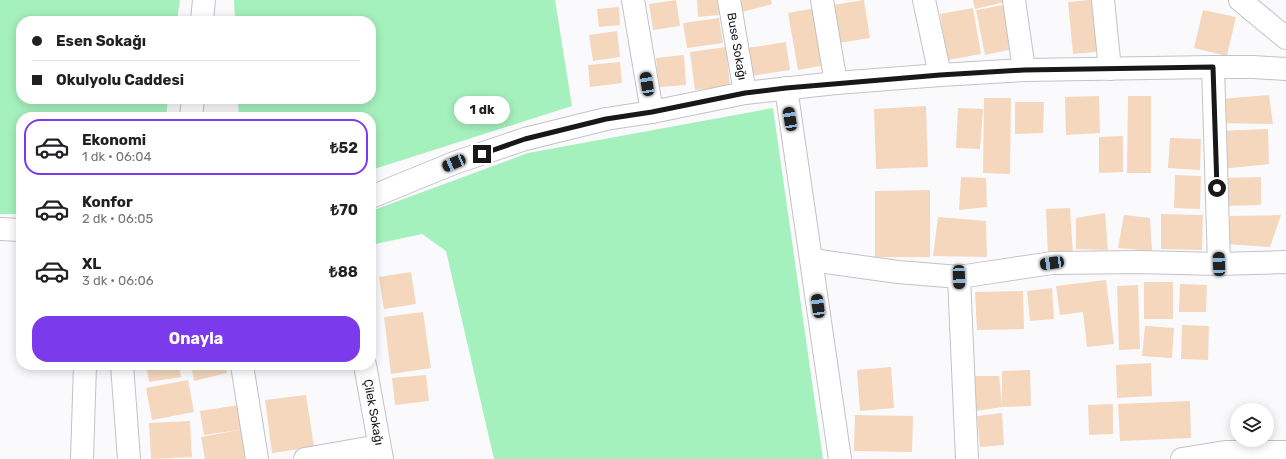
<!DOCTYPE html>
<html lang="tr">
<meta charset="utf-8">
<style>
body{margin:0;font-family:Rubik,sans-serif;background:#f2f2f2;color:#202124;height:100vh;display:flex;flex-direction:column;font-size:15px;white-space:nowrap}
*{box-sizing:border-box;margin:0}
p{font-size:13px;color:#757577}
.icon{flex:none;width:22px;height:22px;fill:none;stroke:currentColor;stroke-width:2;stroke-linecap:round;stroke-linejoin:round}
.map{position:relative;flex:1;overflow:hidden}
.sheet{position:absolute;left:16px;top:112px;width:360px;height:258px;display:flex;flex-direction:column;background:#fff;border-radius:16px;box-shadow:0 2px 10px #0003}
.sheet>*{flex:none}
.hud{position:absolute;left:16px;top:16px;width:360px;height:88px;border-radius:16px;box-shadow:0 2px 10px #0003;display:grid;align-content:center;height:88px;padding:0 16px;background:#fff}
.fabs{position:absolute;left:1230px;top:403px;display:grid;gap:8px}
.fabs a{display:grid;place-items:center;width:44px;height:44px;border-radius:50%;background:#fff;box-shadow:0 2px 10px #0003;font-size:20px}
.end{position:absolute;width:18px;height:18px;margin:-9px;border:5px solid #181819;background:#fff;box-shadow:0 0 0 2px #fff}
.from{border-radius:50%}
.bubble{position:absolute;height:28px;border-radius:14px;background:#fff;box-shadow:0 2px 10px #0003;font-size:13px;font-weight:700;line-height:28px;text-align:center}
.car{position:absolute;width:12px;height:24px;margin:-12px -6px;border-radius:5px;box-shadow:0 0 3px 1px #0007;background:linear-gradient(#222 24%,#8ab4d8 0 40%,#222 0 76%,#8ab4d8 0 86%,#222 0)}
.hud b{display:flex;align-items:center;gap:14px;height:38px;font-size:15px}
.hud b+b{border-top:1px solid #e0e0e0}
.hud i{width:10px;height:10px;background:#202124}
ul{padding:7px 0 0;list-style:none}
li{display:flex;align-items:center;gap:12px;height:56px;margin:0 8px 6px;padding:0 8px;border:2px solid transparent;border-radius:16px}
li div{flex:1}
li b{display:block;font-size:15px}
li em{font-style:normal;font-weight:700}
li.selected{border-color:#7c3aed}
li>.icon{width:36px;height:36px;stroke-width:1.5}
.primary-button{display:flex;gap:8px;margin-top:auto;padding:8px 16px}
.primary-button a{flex:1;height:46px;border-radius:16px;background:#7c3aed;color:#fff;font-size:16px;font-weight:700;line-height:46px;text-align:center}
.map>svg:first-child{display:block}
</style>
<div class="map">
<svg width="1286" height="459" viewBox="0 0 1286 459">
<rect width="100%" height="100%" fill="#fafafd"/>
<path fill="#a5f1bd" d="M0,0h180l-3,21h-156v78h147l-2,18h-145v97h-21z
M234,0h321l17,106 -201,64v-53h-132l-1,-18h133v-78h-136z
M773,108l50,351h-329l-48,-208 -24,-17 -51,11v-34l157,-58z"/>
<path fill="#f4d7bd" d="M676,0l4,26 -27,4 -4,-26z
M697,0h21l1,15 -21,2z
M739,0h32l1,4 -30,8z
M864,0l6,38 -31,5 -6,-38z
M973,0h36v1l-34,8z
M1089,0h10l5,51 -31,3 -5,-52z
M1009,4l9,44 -33,7 -9,-45z
M619,7l1,18 -21,2 -2,-18z
M816,8l10,57 -28,5 -10,-57z
M973,8l8,46 -33,6 -8,-46z
M1203,10l33,7 -9,39 -33,-8z
M719,18l4,25 -36,5 -4,-25z
M617,31l3,26 -27,4 -4,-26z
M786,42l4,28 -39,6 -4,-28z
M726,47l4,39 -35,4 -5,-38z
M684,55l2,30 -27,2 -3,-29z
M620,62l2,21 -32,4 -2,-22z
M1269,95l4,29 -55,-1 2,-24z
M1099,96l1,37 -34,2 -1,-38z
M1128,96h23v77h-24z
M984,98h27l-1,76 -27,-1z
M1015,102h29l-1,31 -28,1z
M926,106l2,61 -52,2 -2,-60z
M958,108l25,1 -3,40 -24,-1z
M1268,129l1,35 -48,5 -3,-38z
M1123,136v36l-24,1v-36z
M1170,138l31,1 -1,31 -32,-2z
M1175,175l26,1 -1,33 -26,-1z
M961,177l25,1 1,29 -28,3z
M1261,177v28l-39,1v-28z
M930,190v67h-55v-66z
M1070,208l3,46 -25,1 -2,-46z
M1105,213l3,37 -32,-1v-31z
M1161,214l42,1 -1,35 -41,-1z
M1124,215l26,3 2,33 -34,-3z
M1281,215l-11,32 -45,-3 5,-28z
M938,217l48,4 1,36 -54,-1z
M411,272l5,32 -32,5 -5,-32z
M1106,280l8,64 -27,3 -4,-35 -23,3 -4,-29z
M1144,282h29v37h-29z
M1180,284l27,1 -1,27h-27z
M1138,285l2,64 -21,1 -2,-64z
M1052,288l2,31 -24,2 -3,-30z
M1023,291l1,38 -47,1 -2,-38z
M423,312l8,56 -40,6 -7,-57z
M1182,325l27,1 -1,34 -27,-1z
M1145,326l29,2 -2,30 -30,-2z
M1151,363l1,33 -35,2 -1,-33z
M146,365h33l2,12 -32,5z
M191,365h34l2,8 -33,8z
M891,367l3,41 -34,3 -3,-41z
M1030,370l1,36 -28,1 -27,4 -1,-35h24l3,29v-34z
M426,375l3,26 -34,4 -3,-27z
M188,380l6,32 -42,8 -6,-32z
M306,395l8,52 -42,6 -7,-53z
M1190,401l1,37 -71,3 -2,-37z
M1113,404v30l-24,1 -1,-30z
M239,405l11,53 -7,1h-38l-4,-22 38,-7 -35,5 -4,-24z
M1002,413l2,32 -24,2 -3,-31z
M855,415l58,1 -1,36 -58,-1z
M190,421l2,36 -41,2 -2,-36z"/>
<g fill="none" stroke-linecap="round" stroke-linejoin="round">
<g stroke="#c3c3c7" stroke-width="24">
<g id="minor">
<path d="M633,0l19,112"/>
<path id="s1" d="M729,0l16,93"/>
<path d="M822,0l14,83"/>
<path d="M924,0l16,75"/>
<path d="M1014,0l10,70"/>
<path d="M1103,0l7,69"/>
<path d="M202,21l2,-21"/>
<path d="M1213,67l6,197"/>
<path d="M786,88l54,371"/>
<path d="M191,117l2,-18"/>
<path d="M812,260l86,12 61,5 93,-14 87,-1 80,2 67,-2"/>
<path d="M959,277l8,182"/>
<path d="M122,365l7,94"/>
<path d="M242,365l15,94"/>
<path id="s2" d="M365,365l17,94"/>
<path d="M305,459l74,-13"/>
<path d="M1182,459l43,-7h61"/>
</g>
</g>
<g stroke="#c3c3c7" stroke-width="24">
<path id="tertiary" d="M1240,0l46,38
M371,197l83,-34 71,-24 81,-20 46,-7 93,-19 91,-10 104,-8 84,-5 189,-3h40l33,2
M0,229l21,1
M82,459l3,-94"/>
</g>
<use href="#minor" stroke="#fff" stroke-width="22"/>
<use href="#tertiary" stroke="#fff" stroke-width="22"/>
</g>
<g fill="none" stroke-linecap="round" stroke-linejoin="round">
<path stroke="#181819" stroke-width="5" d="M482,154l43,-15 81,-20 46,-7 93,-19 41,-5 154,-13 84,-5 189,-3 4,121"/>
</g>
<g text-anchor="middle" dominant-baseline="central" stroke-width="3" stroke-linejoin="round" paint-order="stroke">
<g font-size="12" fill="#181819" stroke="#fff">
<text stroke="none"><textPath href="#s1" startOffset="47">Buse Sokağı</textPath></text>
<text stroke="none"><textPath href="#s2" startOffset="48">Çilek Sokağı</textPath></text>
</g>
</g>
</svg>
<div class="fabs">
<a><svg class="icon" aria-label="layers" viewBox="0 0 24 24"><path d="M12 4l9 5-9 5-9-5zM3 14l9 5 9-5"/></svg></a>
</div>
<i class="end from" style="left:1217px;top:188px"></i>
<i class="end" style="left:482px;top:154px"></i>
<div class="bubble" style="left:454px;top:96px;width:56px">1 dk</div>
<i class="car" style="left:647px;top:84px;rotate:351deg"></i>
<i class="car" style="left:790px;top:119px;rotate:351deg"></i>
<i class="car" style="left:454px;top:163px;rotate:247deg"></i>
<i class="car" style="left:1052px;top:263px;rotate:262deg"></i>
<i class="car" style="left:1219px;top:264px;rotate:358deg"></i>
<i class="car" style="left:959px;top:277px;rotate:178deg"></i>
<i class="car" style="left:818px;top:306px;rotate:352deg"></i>
<div class="hud">
<b><i class="from"></i>Esen Sokağı</b>
<b><i></i>Okulyolu Caddesi</b>
</div>
<section class="sheet">
<ul>
<li class="selected"><svg class="icon" aria-label="car" viewBox="0 0 24 24"><path d="M5 17H2v-5l4-1 3-4h7l3 4 3 1v5h-3M9 17h6M6 11h13"/><circle cx="7" cy="17" r="2"/><circle cx="17" cy="17" r="2"/></svg><div><b>Ekonomi</b><p>1 dk · 06:04</p></div><em>₺52</em></li>
<li><svg class="icon" aria-label="car" viewBox="0 0 24 24"><path d="M5 17H2v-5l4-1 3-4h7l3 4 3 1v5h-3M9 17h6M6 11h13"/><circle cx="7" cy="17" r="2"/><circle cx="17" cy="17" r="2"/></svg><div><b>Konfor</b><p>2 dk · 06:05</p></div><em>₺70</em></li>
<li><svg class="icon" aria-label="car" viewBox="0 0 24 24"><path d="M5 17H2v-5l4-1 3-4h7l3 4 3 1v5h-3M9 17h6M6 11h13"/><circle cx="7" cy="17" r="2"/><circle cx="17" cy="17" r="2"/></svg><div><b>XL</b><p>3 dk · 06:06</p></div><em>₺88</em></li>
</ul>
<div class="primary-button"><a>Onayla</a></div>
</section>
</div>
